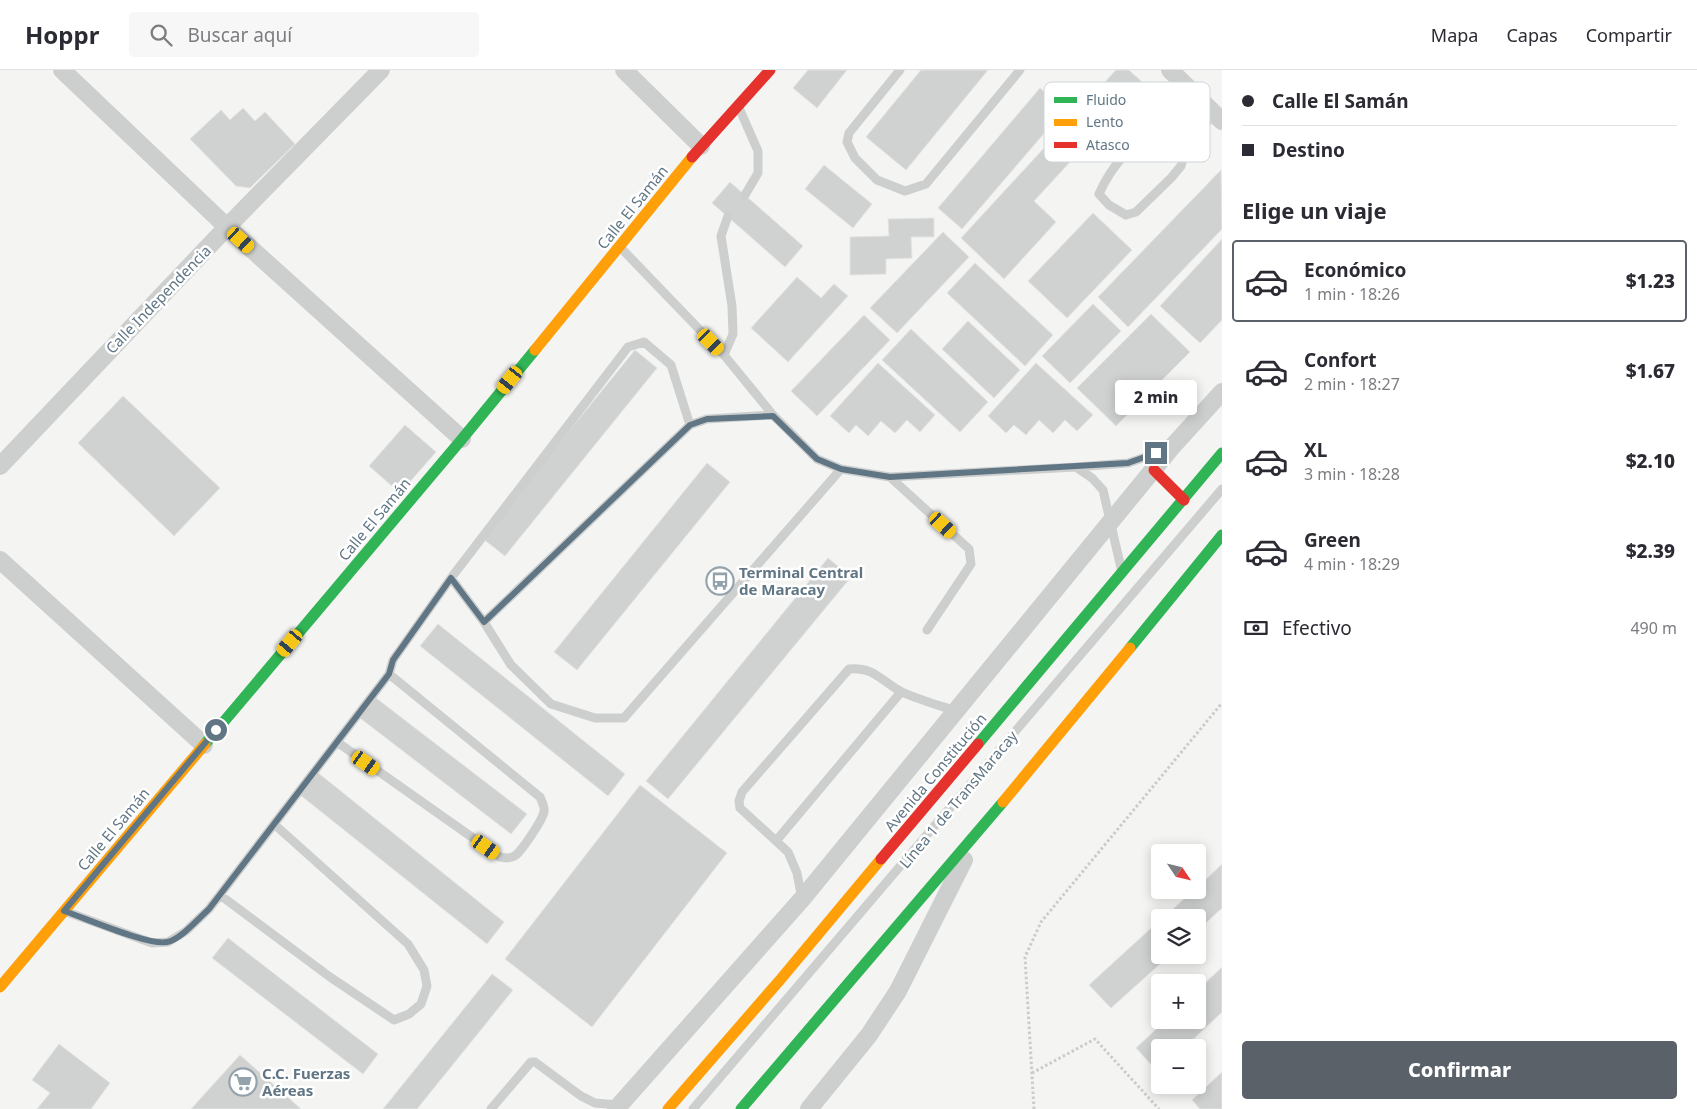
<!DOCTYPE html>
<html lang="es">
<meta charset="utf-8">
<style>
body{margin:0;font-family:"Noto Sans",sans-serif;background:#f7f7f7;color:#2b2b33;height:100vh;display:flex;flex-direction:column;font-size:19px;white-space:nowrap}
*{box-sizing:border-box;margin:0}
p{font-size:16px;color:#7c7c81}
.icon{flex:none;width:28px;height:28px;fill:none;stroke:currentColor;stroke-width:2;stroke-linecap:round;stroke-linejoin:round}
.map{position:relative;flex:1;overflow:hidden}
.drawer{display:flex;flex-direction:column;background:#fff;width:475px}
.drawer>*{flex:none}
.top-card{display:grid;align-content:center;height:110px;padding:0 20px;background:#fff}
.needle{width:32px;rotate:125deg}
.controls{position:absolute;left:1151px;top:774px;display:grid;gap:10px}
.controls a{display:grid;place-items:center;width:55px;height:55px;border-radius:5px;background:#fff;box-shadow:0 2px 12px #0003;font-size:25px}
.end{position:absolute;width:22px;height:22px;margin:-11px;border:6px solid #617685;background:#fff;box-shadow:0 0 0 2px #fff}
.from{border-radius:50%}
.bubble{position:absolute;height:35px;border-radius:5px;background:#fff;box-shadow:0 2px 12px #0003;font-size:16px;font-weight:800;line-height:35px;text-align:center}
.car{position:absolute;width:15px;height:30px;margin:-15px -8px;border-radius:6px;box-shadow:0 0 4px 1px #0007;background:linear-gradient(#f5c518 24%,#345 0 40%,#f5c518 0 76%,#345 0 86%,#f5c518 0)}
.top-card b{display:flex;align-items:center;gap:18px;height:48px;font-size:19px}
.top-card b+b{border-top:1px solid #e1e1e2}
.top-card i{width:12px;height:12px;background:#2b2b33}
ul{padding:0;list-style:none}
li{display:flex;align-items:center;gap:15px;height:82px;margin:0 10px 8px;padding:0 10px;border:2px solid transparent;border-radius:5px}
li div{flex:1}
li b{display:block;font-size:19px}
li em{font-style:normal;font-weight:800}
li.selected{border-color:#5a6169}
li>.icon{width:45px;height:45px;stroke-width:1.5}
h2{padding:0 20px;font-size:22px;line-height:60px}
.pay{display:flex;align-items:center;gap:12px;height:55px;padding:0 20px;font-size:19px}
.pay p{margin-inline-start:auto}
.primary-button{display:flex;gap:10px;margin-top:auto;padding:10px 20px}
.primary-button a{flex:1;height:58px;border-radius:5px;background:#5a6169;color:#fff;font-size:20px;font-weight:800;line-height:58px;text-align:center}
header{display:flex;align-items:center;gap:30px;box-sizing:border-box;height:70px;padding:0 25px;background:#fff;border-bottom:1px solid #e1e1e2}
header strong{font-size:24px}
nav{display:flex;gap:28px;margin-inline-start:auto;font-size:18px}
.search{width:350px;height:45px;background:#f7f7f7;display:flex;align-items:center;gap:12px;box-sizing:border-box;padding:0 18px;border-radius:5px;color:#7c7c81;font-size:19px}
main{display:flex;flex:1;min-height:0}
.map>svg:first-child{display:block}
</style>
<header>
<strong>Hoppr</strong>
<div class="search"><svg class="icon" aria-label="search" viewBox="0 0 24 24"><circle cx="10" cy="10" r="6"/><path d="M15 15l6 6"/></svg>Buscar aquí</div>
<nav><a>Mapa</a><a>Capas</a><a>Compartir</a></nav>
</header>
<main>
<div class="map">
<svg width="1222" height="1039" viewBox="0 0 1222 1039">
<rect width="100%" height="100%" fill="#f4f4f2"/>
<path fill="#d0d1d1" stroke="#e3e3e2" d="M808,0h39l-30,38 -24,-20z
M921,0h67l-82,100 -40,-33z
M1116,0h13l14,13 -109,118 22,21 -52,57 -43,-41z
M1040,18l25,21 -103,120 -24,-21z
M243,38l12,13 10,-9 30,32 -45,44 -14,-2 -46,-47 31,-29 9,10z
M824,95l48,39 -19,24 -48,-39z
M1221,100l1,59 -94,98 -30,-30z
M730,112l73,64 -18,21 -73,-64z
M1093,143l39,37 -65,68 -39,-37z
M934,148v19h-23l1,21 -26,1v15l-36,1v-38l39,-1 -1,-17z
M943,162l26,25 -72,76 -27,-25z
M1222,169v81l-22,23 -40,-37z
M975,193l78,72 -28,31 -78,-73z
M797,207l24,21 13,-14 14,12 -60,66 -37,-34z
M1093,234l28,27 -51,52 -28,-27z
M1151,244l39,38 -74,74 -39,-38z
M864,245l26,25 -73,76 -26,-25z
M968,251l52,49 -26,28 -52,-49z
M911,259l77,73 -28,30 -78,-72z
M635,280l22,18 -152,188 -23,-18z
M878,293l57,52 -15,17 -13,-12 -12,13 -14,-12 -13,15 -12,-11 -7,8 -19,-17z
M1036,293l57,52 -16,16 -12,-11 -12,13 -14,-13 -13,15 -12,-10 -8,8 -18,-17z
M123,326l97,92 -46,48 -96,-93z
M405,355l31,27 -36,41 -31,-27z
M707,393l23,19 -153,188 -23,-18z
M828,488l23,19 -183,222 -22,-18z
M438,554l187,150 -17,22 -188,-150z
M376,628l151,116 -16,20 -151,-116z
M317,702l187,150 -17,22 -188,-150z
M640,715l87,68 -135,174 -87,-68z
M1222,794v44l-24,22v-12h-35l31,-28h4v-3z
M1160,850v35h10l-59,53 -22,-23z
M228,868l150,116 -15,20 -151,-116z
M1222,897v45l-38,36h-24v22l-2,2 -22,-24 30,-28h32v-30z
M492,904l21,16 -96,119h-34z
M59,974l51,39 -19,26h-54l13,-16 -18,-13z
M240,985l61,54h-110z
M1222,1002v37h-22l-8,-9z"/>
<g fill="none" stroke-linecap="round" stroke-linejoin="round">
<path stroke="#cacbcc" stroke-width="3" stroke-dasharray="2.5 2.5" stroke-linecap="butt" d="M1032,1003l63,-34 64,70
M1034,1039l-9,-152 16,-35 181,-219"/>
<path stroke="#cdcfcf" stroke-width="9" d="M900,0l-51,63 -2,9 8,16 22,22 28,11 21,-7 94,-114
M739,38l19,43v22l-13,22
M1186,76c-6,-3 -14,-11 -20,-12 -28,-6 -58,39 -67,60l10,11 17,10 10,-3 35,-34 10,-12 5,-20 28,-32
M620,177l104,108 49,60 44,44 24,10 49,8 186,-10 16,11 11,12 18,78
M724,285l9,-21 -1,-28 -11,-70 7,-20
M1076,397l52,-4 38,-13
M890,407l79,72 2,15 -44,66
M451,508l33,44 206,-197 17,-6 66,-4
M484,552l27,43 40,39 44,14h29l217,-249
M337,672l163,115c6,1 11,2 16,-2 6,-5 26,-34 28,-43 1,-5 -2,-10 -4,-15l-151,-123
M776,771l125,-149
M220,825l110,82 64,43 15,-6 12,-10 6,-18 -3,-16 -16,-26 -134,-120
M802,829l-5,-26 -9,-21 -48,-44 -1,-7 3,-9 107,-123c25,-3 33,13 53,23 15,7 32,12 48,17l7,-2
M67,842l85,31 16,-1 18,-11 23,-22 180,-235 4,-14 58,-82 177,-231 16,-5 27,23 19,60
M491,1039l40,-47h4l46,34 14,7 24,2
M693,1039l529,-620"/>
<path stroke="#cdcfcf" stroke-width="18" d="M62,0l165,157 235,212
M624,0l77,76
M1170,0l52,51
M0,396l227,-239 154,-157
M0,490l204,185
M616,1039l186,-210 369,-451 51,-56
M809,1039l60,-74 29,-44 66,-131"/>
<path stroke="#30b455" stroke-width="11" d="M1130,578l92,-113
M205,674l257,-305 73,-89
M978,674l244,-291
M741,1039l262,-307"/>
<path stroke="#ff9f0a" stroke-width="11" d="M535,280l157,-193
M1003,732l127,-154
M0,917l205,-243
M668,1039l112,-129 101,-121"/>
<path stroke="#e5322d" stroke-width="11" d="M692,87l78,-87
M1154,400l30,30
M881,789l97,-115"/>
</g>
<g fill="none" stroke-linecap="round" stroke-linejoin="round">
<path stroke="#617685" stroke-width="6" d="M216,660l-152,181c21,7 85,35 103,31 13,-2 32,-24 42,-33l180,-235 4,-14 58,-82 33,44 206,-197 17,-6 66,-3 44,43 24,10 49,8 238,-14 28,-10"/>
</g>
<defs>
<g id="bus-ring" transform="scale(1.4375)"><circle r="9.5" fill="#fff" stroke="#94a2ab" stroke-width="1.5"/><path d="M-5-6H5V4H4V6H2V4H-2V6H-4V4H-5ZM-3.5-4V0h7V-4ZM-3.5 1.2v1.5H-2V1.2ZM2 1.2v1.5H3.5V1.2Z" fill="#94a2ab"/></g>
<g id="supermarket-ring" transform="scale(1.4375)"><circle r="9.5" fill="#fff" stroke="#94a2ab" stroke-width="1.5"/><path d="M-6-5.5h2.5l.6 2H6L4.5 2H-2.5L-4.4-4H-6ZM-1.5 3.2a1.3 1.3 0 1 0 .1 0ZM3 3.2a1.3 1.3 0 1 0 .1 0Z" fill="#94a2ab"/></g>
</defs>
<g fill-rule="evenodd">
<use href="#bus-ring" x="720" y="511"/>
<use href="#supermarket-ring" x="243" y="1012"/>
</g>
<g text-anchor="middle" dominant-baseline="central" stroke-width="5" stroke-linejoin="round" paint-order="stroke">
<g font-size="15" fill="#617685" stroke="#fff">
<text transform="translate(632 137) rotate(-51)">Calle El Samán</text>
<text transform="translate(158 229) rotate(-46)">Calle Independencia</text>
<text transform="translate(374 449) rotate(-50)">Calle El Samán</text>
<text transform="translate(935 702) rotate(-50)">Avenida Constitución</text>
<text transform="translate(958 729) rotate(-50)">Línea 1 de TransMaracay</text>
<text transform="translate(113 759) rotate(-50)">Calle El Samán</text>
</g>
<g font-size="15" font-weight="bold" fill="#617685" stroke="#fff" text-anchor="start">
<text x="739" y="502">Terminal Central<tspan x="739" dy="17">de Maracay</tspan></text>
<text x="262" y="1003">C.C. Fuerzas<tspan x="262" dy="17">Aéreas</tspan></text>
</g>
</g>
<rect x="1044" y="12" width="166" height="80" rx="8" fill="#fff" stroke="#d0d6da" stroke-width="1"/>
<rect x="1054" y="27" width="23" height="6" fill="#30b455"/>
<rect x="1054" y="49" width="23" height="7" fill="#ff9f0a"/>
<rect x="1054" y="72" width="23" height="6" fill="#e5322d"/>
<g font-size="14" fill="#617685">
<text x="1086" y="35">Fluido</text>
<text x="1086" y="57">Lento</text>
<text x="1086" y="80">Atasco</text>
</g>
</svg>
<div class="controls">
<a><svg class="needle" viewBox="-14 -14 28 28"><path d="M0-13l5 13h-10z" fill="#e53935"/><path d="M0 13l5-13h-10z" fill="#7c7c81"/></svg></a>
<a><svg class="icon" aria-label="layers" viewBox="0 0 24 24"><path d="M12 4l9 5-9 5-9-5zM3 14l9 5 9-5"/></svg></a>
<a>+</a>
<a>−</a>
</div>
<i class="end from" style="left:216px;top:660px"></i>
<i class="end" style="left:1156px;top:383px"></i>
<div class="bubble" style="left:1115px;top:310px;width:82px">2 min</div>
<i class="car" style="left:241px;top:170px;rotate:132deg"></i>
<i class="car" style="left:711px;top:272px;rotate:136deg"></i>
<i class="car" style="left:510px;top:310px;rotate:219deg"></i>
<i class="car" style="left:943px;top:455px;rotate:132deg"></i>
<i class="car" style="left:290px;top:573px;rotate:220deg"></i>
<i class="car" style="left:366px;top:693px;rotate:125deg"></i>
<i class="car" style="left:486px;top:777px;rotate:125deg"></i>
</div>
<section class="drawer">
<div class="top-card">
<b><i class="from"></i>Calle El Samán</b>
<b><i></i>Destino</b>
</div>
<h2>Elige un viaje</h2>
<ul>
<li class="selected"><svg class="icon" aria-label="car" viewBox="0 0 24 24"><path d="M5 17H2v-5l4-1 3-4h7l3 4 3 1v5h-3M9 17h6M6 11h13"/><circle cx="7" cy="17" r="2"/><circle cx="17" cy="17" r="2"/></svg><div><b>Económico</b><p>1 min · 18:26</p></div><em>$1.23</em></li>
<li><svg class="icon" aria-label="car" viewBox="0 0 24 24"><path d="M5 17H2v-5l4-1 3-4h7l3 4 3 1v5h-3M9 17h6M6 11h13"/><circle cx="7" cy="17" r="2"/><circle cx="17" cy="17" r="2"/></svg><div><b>Confort</b><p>2 min · 18:27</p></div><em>$1.67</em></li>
<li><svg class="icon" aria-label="car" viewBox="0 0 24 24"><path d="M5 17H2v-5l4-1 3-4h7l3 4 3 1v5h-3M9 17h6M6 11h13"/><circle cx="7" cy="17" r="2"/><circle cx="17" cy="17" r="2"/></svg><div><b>XL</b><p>3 min · 18:28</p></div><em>$2.10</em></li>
<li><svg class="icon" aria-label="car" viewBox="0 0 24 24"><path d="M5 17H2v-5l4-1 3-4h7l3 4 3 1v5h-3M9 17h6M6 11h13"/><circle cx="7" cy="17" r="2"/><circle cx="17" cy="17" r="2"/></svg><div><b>Green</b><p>4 min · 18:29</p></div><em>$2.39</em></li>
</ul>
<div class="pay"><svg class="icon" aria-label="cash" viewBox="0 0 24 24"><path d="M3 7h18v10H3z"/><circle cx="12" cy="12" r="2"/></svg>Efectivo<p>490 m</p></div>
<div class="primary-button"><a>Confirmar</a></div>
</section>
</main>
